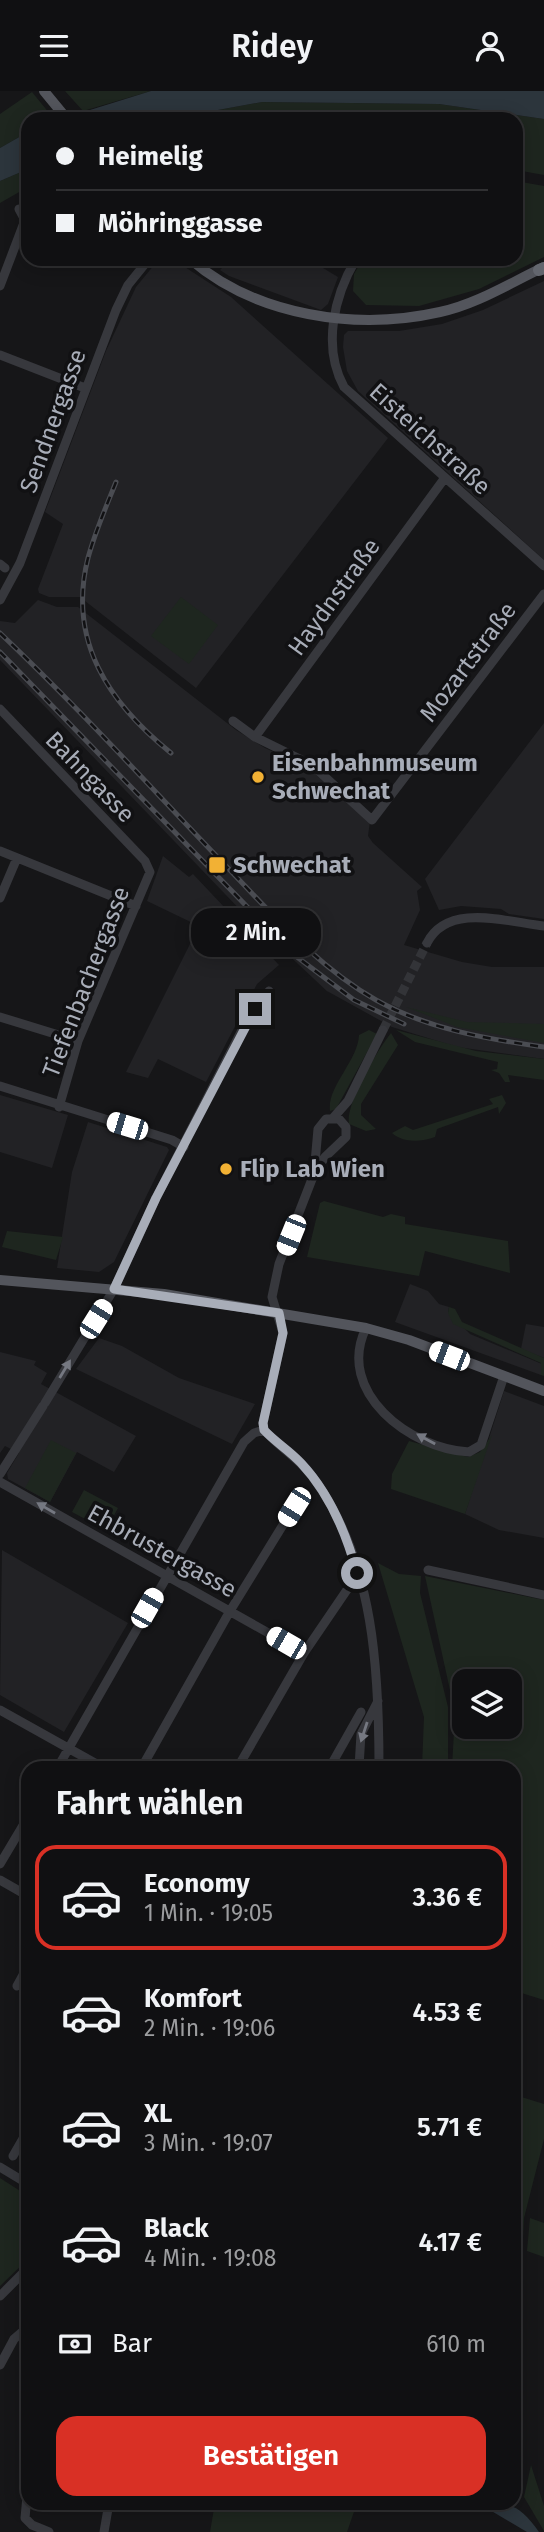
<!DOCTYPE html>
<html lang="de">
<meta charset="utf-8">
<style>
body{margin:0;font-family:"Fira Sans",sans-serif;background:#1e1e20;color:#f1f3f6;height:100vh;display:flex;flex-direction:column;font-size:26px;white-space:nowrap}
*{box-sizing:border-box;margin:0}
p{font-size:23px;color:#9c9d9f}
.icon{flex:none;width:38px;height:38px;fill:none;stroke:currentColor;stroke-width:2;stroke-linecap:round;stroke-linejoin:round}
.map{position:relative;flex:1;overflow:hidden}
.side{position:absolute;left:21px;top:1670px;width:500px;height:749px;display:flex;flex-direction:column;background:#101012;border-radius:21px;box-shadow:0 4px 18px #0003,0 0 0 2px #303032}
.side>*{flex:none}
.hud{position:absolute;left:21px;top:21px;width:502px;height:154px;border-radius:21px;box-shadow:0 4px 18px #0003,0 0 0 2px #303032;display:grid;align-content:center;height:154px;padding:0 35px;background:#101012}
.tools{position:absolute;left:452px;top:1578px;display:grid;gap:14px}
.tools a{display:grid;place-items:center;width:70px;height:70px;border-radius:14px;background:#101012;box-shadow:0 4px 18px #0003,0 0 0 2px #303032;font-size:35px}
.end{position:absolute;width:32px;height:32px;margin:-16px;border:9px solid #a8adb8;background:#111;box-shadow:0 0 0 4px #111}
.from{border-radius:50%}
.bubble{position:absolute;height:49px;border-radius:21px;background:#101012;box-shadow:0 4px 18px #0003,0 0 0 2px #303032;font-size:23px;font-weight:600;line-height:49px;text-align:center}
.car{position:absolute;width:21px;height:42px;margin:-21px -10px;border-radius:9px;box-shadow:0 0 5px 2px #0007;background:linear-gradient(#fff 24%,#345 0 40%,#fff 0 76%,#345 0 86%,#fff 0)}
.hud b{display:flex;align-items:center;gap:24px;height:66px;font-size:26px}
.hud b+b{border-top:2px solid #303032}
.hud i{width:18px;height:18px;background:#f1f3f6}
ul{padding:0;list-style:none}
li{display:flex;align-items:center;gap:21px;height:105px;margin:0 14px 10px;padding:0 21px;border:4px solid transparent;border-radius:21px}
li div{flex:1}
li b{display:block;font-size:26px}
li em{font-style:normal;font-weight:600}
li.active{border-color:#d93025}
li>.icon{width:63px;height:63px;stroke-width:1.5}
h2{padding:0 35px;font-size:32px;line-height:84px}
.pay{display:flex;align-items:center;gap:18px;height:77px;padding:0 35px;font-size:26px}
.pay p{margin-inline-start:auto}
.primary-button{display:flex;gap:14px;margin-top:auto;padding:14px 35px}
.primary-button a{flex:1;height:80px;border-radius:21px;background:#d93025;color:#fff;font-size:28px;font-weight:600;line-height:80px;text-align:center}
header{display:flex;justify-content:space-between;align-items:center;height:91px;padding:0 35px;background:#101012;font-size:32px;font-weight:600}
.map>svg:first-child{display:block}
</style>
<header><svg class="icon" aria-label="menu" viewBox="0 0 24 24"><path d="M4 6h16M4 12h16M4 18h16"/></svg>Ridey<svg class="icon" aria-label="person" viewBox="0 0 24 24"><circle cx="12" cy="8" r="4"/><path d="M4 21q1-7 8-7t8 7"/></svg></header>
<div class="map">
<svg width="544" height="2441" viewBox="0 0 544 2441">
<rect width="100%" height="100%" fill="#161618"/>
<path fill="#222225" d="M159,168l15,1 57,37 157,141 -192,250 -116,-91h-31l-10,-4 -1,-4 25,-65 -18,-12 61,-161 30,-64z
M231,168h77l30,18 -10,27 -7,6 -92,-34 -9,-6z
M544,190v279l-186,-169 -11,-20 -4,-24 1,-12 4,-4h51l43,-7 41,-14z
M38,509l19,7h21l158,123 29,18 42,19 63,54 -2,15 5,7 49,44 -5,4 3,19 -16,35 58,17 30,5h52v92l-87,-12 -65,-20 -65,-36 3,3 -50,-47 -3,1 -277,-288v-39l15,2z
M544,632v196l-35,-5 -8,-5 -40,-3 -22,4 -14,-31z
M163,765l26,21 4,-3 86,91 -22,19 -51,98 -48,-23 -10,19 -22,-6 73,-146 -52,-25z
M0,1004l68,20 -16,53 -52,-16z
M88,1031l79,25 2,3 -55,112 -15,10 -42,-4 15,-96z
M410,1193l18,7 11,13 10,3 -1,5 22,22 72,30 -1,11 -146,-53z
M526,1233l18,3v31l-23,-9z
M99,1247l23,8 57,32 76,26 -23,40 -156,-75z
M0,1261l36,9 -2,4 13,8 -6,11 95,52 -22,36 -37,-20 -27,50 -42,-23 -1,-6 12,-20 -14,-7 -5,7z
M504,1300l40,15v132l-45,-8 -34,-16z
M2,1459l126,73 -64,109 -64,-37z"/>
<path fill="#1e261f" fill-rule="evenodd" d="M65,0h86l-68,20z
M32,1l22,27h-26v13l-28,16v-34z
M262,11l177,2 105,15v56l-28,-5v-51h-96l-87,-5 -66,5h-98z
M28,78v18l-28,16v-22z
M516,90l28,5v71l-65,32 -60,17 -53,-1 -13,-14 1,-17 9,-15h153z
M181,506l37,28 -29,39 -38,-28z
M406,916l61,15 77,2v19l-87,-16z
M369,939l8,4 -41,75 -6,2c-3,-25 28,-50 29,-76z
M396,939l80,21 68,8v21l-36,-5 2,7h-5l-6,-9 -8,-3 6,-1 1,-7 -83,-20z
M391,942l7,12 -37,59v11l15,14 -10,2 -17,-7c-4,-20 29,-75 42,-91z
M502,1004l4,8 -7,11 -1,-7 -61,22 -2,8c-14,5 -32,6 -43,-4l13,-7 8,4 80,-26 -4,-5z
M324,1110l59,16 8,-3 14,3v7l103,17 2,32 -85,-22 -6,25 -112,-19 13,-54z
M7,1140l56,6 -7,23 -54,-13z
M449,1216l6,2 7,13 82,36v18l-3,-1v-12l-88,-39 -5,-11z
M492,1344l-27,79 -74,-25 1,-15 17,-33 59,16 12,-5z
M51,1349l25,13 -26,49 -25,-14z
M84,1399l34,18 -12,22 -34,-18z
M378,1472l21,11 22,2 -1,17 28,114v60h-26l2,-50z
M425,1485l119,24v400l-29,-9 -1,-224h-62l3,-54zM464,1591h45v45h-45z
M515,2004l29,9v35l-20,79 -5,100 -4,8z
M0,2087l28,18v63l-28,27z
M530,2127l14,5v34l-17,-6z
M531,2374l13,41v25l-20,-34z
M215,2412h142l-10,29h-137z"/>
<path fill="#2c353c" d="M151,0h393v28l-105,-15 -177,-2 -93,17h-108z
M28,41v37l-28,12v-33z
M478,2412c32,-1 42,2 61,29h-12z"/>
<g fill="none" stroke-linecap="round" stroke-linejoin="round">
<path stroke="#333438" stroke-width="9" stroke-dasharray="9 4.5" stroke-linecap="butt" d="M383,939l44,-87"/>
<path stroke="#37383d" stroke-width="9" d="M356,168c-22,37 -34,88 -12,128l200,179
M0,195l25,-66 -6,-11
M0,264l85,33
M0,473l5,4
M0,509l20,-37 96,-253 12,-25 21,-26
M0,618l145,152 5,11 -72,169 -19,66
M233,630l22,16 57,28 60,55 172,-226
M255,646l189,-258
M0,760l136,55
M0,807l17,-40
M427,852c21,-41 80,-21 117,-17
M0,926l78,24
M0,995l172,54 12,7
M333,1027l15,-17 35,-71
M366,1237c-31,64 44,121 103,124l12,-7 23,-69
M45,1312l69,-114 42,-91 85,-166 28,-41
M264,1339l-1,-7 20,-90 -11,-36 7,-33 35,-90 11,-17 21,-20v-10l-7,-8h-13l-8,10 -4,45
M264,1339c17,19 39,31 53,53 57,82 62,188 62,284
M0,1383l43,-68
M0,1391l304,171
M428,1479l116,25
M0,1619l102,57
M58,1676l186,-325 10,-9 10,-3
M142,1676l88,-156 64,-104
M238,1676l66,-114 49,-72
M330,1676l31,-55
M359,1676l2,-33 17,-33
M0,1773l28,-47
M0,1789l28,16
M17,1895l11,-20
M13,2065l15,-26
M0,2076l28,17
M0,2205l28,-28
M0,2274l14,-26 14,-12
M28,2394l-3,33 7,7 17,7
M514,2407h1
M104,2441l5,-29"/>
<path stroke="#53555c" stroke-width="10" d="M44,0l23,28
M190,168c66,57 166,72 250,53 37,-8 70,-29 104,-45
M0,1189l164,14 202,34 43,12 135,51"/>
<path stroke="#63666e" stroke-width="12" d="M539,179l5,-2"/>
<g stroke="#4a4c52" stroke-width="5">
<path id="rail" d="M116,391c-10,25 -21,50 -28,76 -21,83 21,145 83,195
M0,542c78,74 151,155 226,233 46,48 92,101 150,134 52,29 110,39 168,47
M0,561l293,302 61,46 50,24"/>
</g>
<use href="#rail" stroke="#111113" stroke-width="2.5" stroke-dasharray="8" stroke-linecap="butt"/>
</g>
<defs><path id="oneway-solid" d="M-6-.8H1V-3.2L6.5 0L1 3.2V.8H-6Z" transform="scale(1.75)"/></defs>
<g fill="#757881">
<use href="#oneway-solid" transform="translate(65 1278) rotate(-59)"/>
<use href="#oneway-solid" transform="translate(426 1348) rotate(-151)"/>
<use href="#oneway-solid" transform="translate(46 1417) rotate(-150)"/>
<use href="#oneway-solid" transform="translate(364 1641) rotate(108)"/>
</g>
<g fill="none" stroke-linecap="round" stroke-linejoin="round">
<path stroke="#a8adb8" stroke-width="9" d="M255,918l-99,189 -42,91 165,24 4,20 -20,90 1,7c11,12 25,20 37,33 29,31 45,69 56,110"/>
</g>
<g fill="#f2b134" stroke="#111113" stroke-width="2.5">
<circle cx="258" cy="686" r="7"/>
<rect x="208" y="765" width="18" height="18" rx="3.5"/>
<circle cx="226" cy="1078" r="7"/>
</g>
<g text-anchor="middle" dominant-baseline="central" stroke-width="7" stroke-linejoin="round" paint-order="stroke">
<g font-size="24" fill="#a8adb8" stroke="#111113">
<text transform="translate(53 330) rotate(-70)">Sendnergasse</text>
<text transform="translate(430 348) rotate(42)">Eisteichstraße</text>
<text transform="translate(334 506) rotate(-54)">Haydnstraße</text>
<text transform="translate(468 571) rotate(-53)">Mozartstraße</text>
<text transform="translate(90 686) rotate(46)">Bahngasse</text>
<text transform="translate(86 891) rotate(-69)">Tiefenbachergasse</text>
<text transform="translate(162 1460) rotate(29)">Ehbrustergasse</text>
</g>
<g font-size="24" font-weight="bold" fill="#a8adb8" stroke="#111113" text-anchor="start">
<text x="272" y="672">Eisenbahnmuseum<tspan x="272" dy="28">Schwechat</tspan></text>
<text x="233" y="774">Schwechat</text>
<text x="240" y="1078">Flip Lab Wien</text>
</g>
</g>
</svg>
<div class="tools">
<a><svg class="icon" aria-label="layers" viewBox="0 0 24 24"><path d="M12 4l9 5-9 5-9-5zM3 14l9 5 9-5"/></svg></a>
</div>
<i class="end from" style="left:357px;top:1482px"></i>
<i class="end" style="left:255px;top:918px"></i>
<div class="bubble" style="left:191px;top:817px;width:130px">2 Min.</div>
<i class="car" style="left:127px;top:1035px;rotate:287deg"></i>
<i class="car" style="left:291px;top:1144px;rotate:202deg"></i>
<i class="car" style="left:96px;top:1228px;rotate:32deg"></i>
<i class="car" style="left:449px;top:1265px;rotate:291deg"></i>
<i class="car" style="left:294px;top:1416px;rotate:212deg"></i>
<i class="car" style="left:147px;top:1517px;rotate:30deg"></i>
<i class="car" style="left:286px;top:1552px;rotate:300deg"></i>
<div class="hud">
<b><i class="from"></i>Heimelig</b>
<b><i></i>Möhringgasse</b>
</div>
<section class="side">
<h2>Fahrt wählen</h2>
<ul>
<li class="active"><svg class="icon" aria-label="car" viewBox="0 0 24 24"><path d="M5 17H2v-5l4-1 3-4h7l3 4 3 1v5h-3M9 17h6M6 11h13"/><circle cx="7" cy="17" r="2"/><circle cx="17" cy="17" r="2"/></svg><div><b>Economy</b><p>1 Min. · 19:05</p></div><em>3.36 €</em></li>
<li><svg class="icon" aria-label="car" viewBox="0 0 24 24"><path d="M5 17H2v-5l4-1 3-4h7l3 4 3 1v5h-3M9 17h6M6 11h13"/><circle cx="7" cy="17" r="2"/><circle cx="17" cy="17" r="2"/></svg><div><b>Komfort</b><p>2 Min. · 19:06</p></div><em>4.53 €</em></li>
<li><svg class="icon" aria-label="car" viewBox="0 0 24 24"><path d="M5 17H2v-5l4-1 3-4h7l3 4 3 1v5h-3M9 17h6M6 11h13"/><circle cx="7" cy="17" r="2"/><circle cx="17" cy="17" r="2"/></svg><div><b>XL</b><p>3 Min. · 19:07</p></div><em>5.71 €</em></li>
<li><svg class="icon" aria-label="car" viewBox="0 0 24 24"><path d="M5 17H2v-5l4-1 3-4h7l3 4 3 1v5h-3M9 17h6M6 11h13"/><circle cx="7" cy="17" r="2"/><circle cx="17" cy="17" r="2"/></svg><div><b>Black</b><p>4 Min. · 19:08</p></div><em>4.17 €</em></li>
</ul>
<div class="pay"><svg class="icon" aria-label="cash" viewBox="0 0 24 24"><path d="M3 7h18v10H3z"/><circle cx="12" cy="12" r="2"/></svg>Bar<p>610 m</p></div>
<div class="primary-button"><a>Bestätigen</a></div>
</section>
</div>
